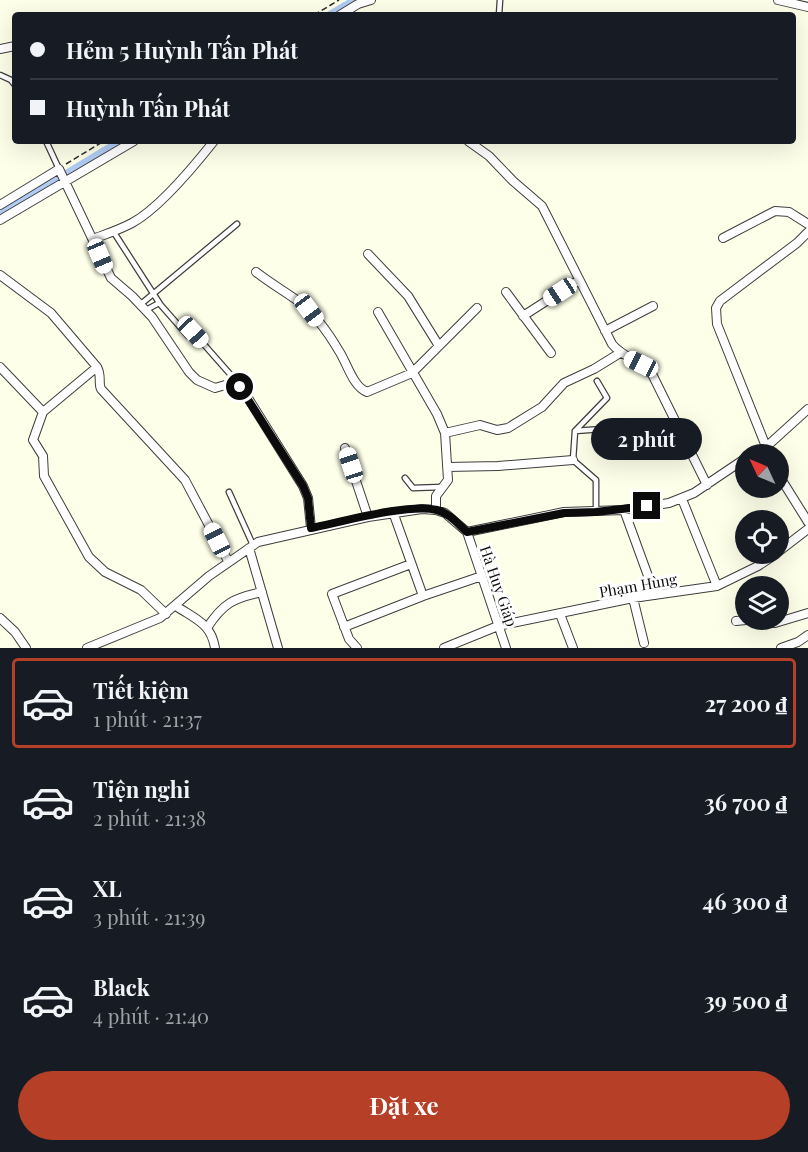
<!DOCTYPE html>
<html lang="vi">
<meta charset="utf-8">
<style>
body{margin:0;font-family:"Playfair Display",serif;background:#20242c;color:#f1f3f6;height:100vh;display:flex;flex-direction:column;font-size:22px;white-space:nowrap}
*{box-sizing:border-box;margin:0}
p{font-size:20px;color:#9ea1a6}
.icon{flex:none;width:33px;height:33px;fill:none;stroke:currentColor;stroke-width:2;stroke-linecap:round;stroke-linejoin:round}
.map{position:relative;height:648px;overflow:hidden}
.side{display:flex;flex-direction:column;background:#171b24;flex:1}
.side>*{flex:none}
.top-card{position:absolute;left:12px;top:12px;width:784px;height:132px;border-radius:6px;box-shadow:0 6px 24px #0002;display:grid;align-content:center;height:132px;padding:0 18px;background:#171b24}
.needle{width:39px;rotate:314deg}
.tools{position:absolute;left:735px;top:444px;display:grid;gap:12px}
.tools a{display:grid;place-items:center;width:54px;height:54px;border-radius:50%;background:#171b24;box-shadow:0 6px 24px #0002;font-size:30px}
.end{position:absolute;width:27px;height:27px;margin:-14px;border:8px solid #0b0b0b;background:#fff;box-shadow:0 0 0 3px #fff}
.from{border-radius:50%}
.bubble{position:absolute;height:42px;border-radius:21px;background:#171b24;box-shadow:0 6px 24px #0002;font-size:20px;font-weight:700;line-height:42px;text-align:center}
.car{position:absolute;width:18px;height:36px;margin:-18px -9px;border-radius:8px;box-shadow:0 0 4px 2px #0007;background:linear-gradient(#fff 24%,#345 0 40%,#fff 0 76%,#345 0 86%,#fff 0)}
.top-card b{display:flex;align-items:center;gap:21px;height:57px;font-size:22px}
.top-card b+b{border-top:2px solid #363941}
.top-card i{width:15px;height:15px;background:#f1f3f6}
ul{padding:10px 0 0;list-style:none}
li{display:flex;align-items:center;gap:18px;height:90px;margin:0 12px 9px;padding:0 6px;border:3px solid transparent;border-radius:6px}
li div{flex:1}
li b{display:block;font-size:22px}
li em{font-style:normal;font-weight:700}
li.current{border-color:#b64027}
li>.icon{width:54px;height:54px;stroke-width:1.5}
.action{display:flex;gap:12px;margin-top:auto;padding:12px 18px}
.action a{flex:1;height:69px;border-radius:36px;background:#b64027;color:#fff;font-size:24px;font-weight:700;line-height:69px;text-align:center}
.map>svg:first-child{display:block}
</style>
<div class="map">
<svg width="808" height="648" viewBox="0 0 808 648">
<rect width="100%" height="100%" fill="#feffe9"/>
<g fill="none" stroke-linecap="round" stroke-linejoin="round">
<path stroke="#b0cbf4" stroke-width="8" d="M330,15l25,-15
M0,214l121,-73"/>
<g stroke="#3e3e3e" stroke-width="7">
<path id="service" d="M499,15l1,-15
M0,75l11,5 4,5
M46,141l13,28
M113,231l47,73
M141,304l96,-80
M146,310l13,-7 29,33 5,-4 44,50
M575,431l32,-33 -10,-17
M405,478l8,10 29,-1
M229,492l24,53
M596,511v-31l-23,-20 2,-29 54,-4"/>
</g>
<g stroke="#3e3e3e" stroke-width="10">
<path id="minor" d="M778,0l30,7
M340,15l18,-11 13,-4
M0,49l15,-3
M468,141l21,15 24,25 29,25 70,138c11,14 29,16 40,30l55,111
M0,205l59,-36 52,109 21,18 20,21 37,55 8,8 18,8 17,-5 5,1 6,6 60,96 5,12 3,30
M0,220l134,-79
M723,238l52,-27 14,1 19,12
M93,239c13,-5 26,-9 39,-16 26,-14 63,-58 82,-82
M368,254l40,42 31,50
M256,272c14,11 28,19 42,29 16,12 31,33 41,50 8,12 14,36 28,41l45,-19 65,-65
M0,275l51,38 46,54c5,9 1,16 4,22l84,91 43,81
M506,292l45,61
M378,312l59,102 8,19 3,47 -12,16v14
M523,316l56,-36
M605,331l48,-25
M0,367l43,45 -10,28 10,16 1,20 45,81 16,15 36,18 25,24
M43,412l54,-45
M445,433l35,-8 17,5 11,-2 34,-21 22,-24 30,-14 26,-16
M345,448l23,69
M752,454l13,-6 43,-39
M769,454l-52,-130 -1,-16 4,-7 77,-58 11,-11
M447,467l51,-1 75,-6
M778,474l30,48
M682,499l35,87
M624,510l31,85
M393,512l30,84
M467,532l97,-20 60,-2 45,-7 25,-10 52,-35
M249,548l29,100
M778,552l30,-23
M633,598l11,45
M176,606c19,13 35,17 39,42
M560,614l13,34
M0,618l15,14 11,16
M756,620l19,3 33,-10
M736,621l10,-1
M344,627l79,-31 59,-20
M207,628c16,-25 27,-30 55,-36
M87,648l73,-30 49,-42 49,-34 110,-25 54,-8 14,1 9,3 22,19 39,116
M357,648l-8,-9 -17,-45 79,-30
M444,648l54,-22 135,-28 84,-12 41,-20 18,-12
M781,648l17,-6 10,-7"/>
</g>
<path stroke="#2d2d2d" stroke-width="1.5" stroke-dasharray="6 3" stroke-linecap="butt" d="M314,15l25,-15
M66,164l38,-23"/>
<use href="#service" stroke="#fff" stroke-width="4.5"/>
<use href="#minor" stroke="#fff" stroke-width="8"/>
</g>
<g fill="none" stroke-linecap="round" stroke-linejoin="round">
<path stroke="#0b0b0b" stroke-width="8" d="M240,387l63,99 5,12 3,30c30,-6 98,-25 126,-18 12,3 21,14 30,22l97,-19 32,-1 51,-6"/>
</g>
<g text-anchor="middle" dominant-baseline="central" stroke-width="6" stroke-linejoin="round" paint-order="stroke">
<g font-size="15" fill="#0b0b0b" stroke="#fff">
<text transform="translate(638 585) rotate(-10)">Phạm Hùng</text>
<text transform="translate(499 586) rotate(71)">Hà Huy Giáp</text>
</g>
</g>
</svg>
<div class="tools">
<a><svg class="needle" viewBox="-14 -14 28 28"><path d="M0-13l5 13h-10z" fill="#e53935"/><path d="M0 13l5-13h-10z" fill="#9ea1a6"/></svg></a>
<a><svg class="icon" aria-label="locate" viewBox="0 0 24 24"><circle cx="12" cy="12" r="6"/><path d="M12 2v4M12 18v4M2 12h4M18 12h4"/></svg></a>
<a><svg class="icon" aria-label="layers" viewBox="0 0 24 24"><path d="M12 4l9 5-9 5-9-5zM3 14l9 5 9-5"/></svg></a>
</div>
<i class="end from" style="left:240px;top:387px"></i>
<i class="end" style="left:647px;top:506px"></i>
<div class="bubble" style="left:591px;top:418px;width:111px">2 phút</div>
<i class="car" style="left:100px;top:256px;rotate:157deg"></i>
<i class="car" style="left:560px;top:292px;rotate:237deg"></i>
<i class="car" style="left:309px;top:310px;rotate:143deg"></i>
<i class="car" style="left:193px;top:332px;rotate:137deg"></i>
<i class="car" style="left:641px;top:364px;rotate:296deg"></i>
<i class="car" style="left:351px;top:465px;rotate:342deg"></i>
<i class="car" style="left:217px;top:540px;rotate:333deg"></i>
<div class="top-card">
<b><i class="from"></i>Hẻm 5 Huỳnh Tấn Phát</b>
<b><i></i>Huỳnh Tấn Phát</b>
</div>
</div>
<section class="side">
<ul>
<li class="current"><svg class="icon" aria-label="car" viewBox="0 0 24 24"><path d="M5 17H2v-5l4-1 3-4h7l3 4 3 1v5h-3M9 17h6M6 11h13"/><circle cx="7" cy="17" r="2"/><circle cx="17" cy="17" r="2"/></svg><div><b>Tiết kiệm</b><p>1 phút · 21:37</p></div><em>27 200 ₫</em></li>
<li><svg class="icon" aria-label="car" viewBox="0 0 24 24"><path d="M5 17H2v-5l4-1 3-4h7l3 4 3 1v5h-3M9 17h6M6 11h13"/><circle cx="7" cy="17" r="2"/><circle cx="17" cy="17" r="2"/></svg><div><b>Tiện nghi</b><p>2 phút · 21:38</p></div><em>36 700 ₫</em></li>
<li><svg class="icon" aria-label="car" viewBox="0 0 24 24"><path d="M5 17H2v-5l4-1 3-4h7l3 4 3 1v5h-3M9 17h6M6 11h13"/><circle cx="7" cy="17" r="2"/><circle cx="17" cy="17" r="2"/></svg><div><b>XL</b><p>3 phút · 21:39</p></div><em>46 300 ₫</em></li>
<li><svg class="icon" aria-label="car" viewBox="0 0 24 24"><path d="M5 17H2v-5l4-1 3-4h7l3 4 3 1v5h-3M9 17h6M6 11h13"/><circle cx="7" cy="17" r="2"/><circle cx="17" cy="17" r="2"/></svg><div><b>Black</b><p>4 phút · 21:40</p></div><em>39 500 ₫</em></li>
</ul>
<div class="action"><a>Đặt xe</a></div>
</section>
